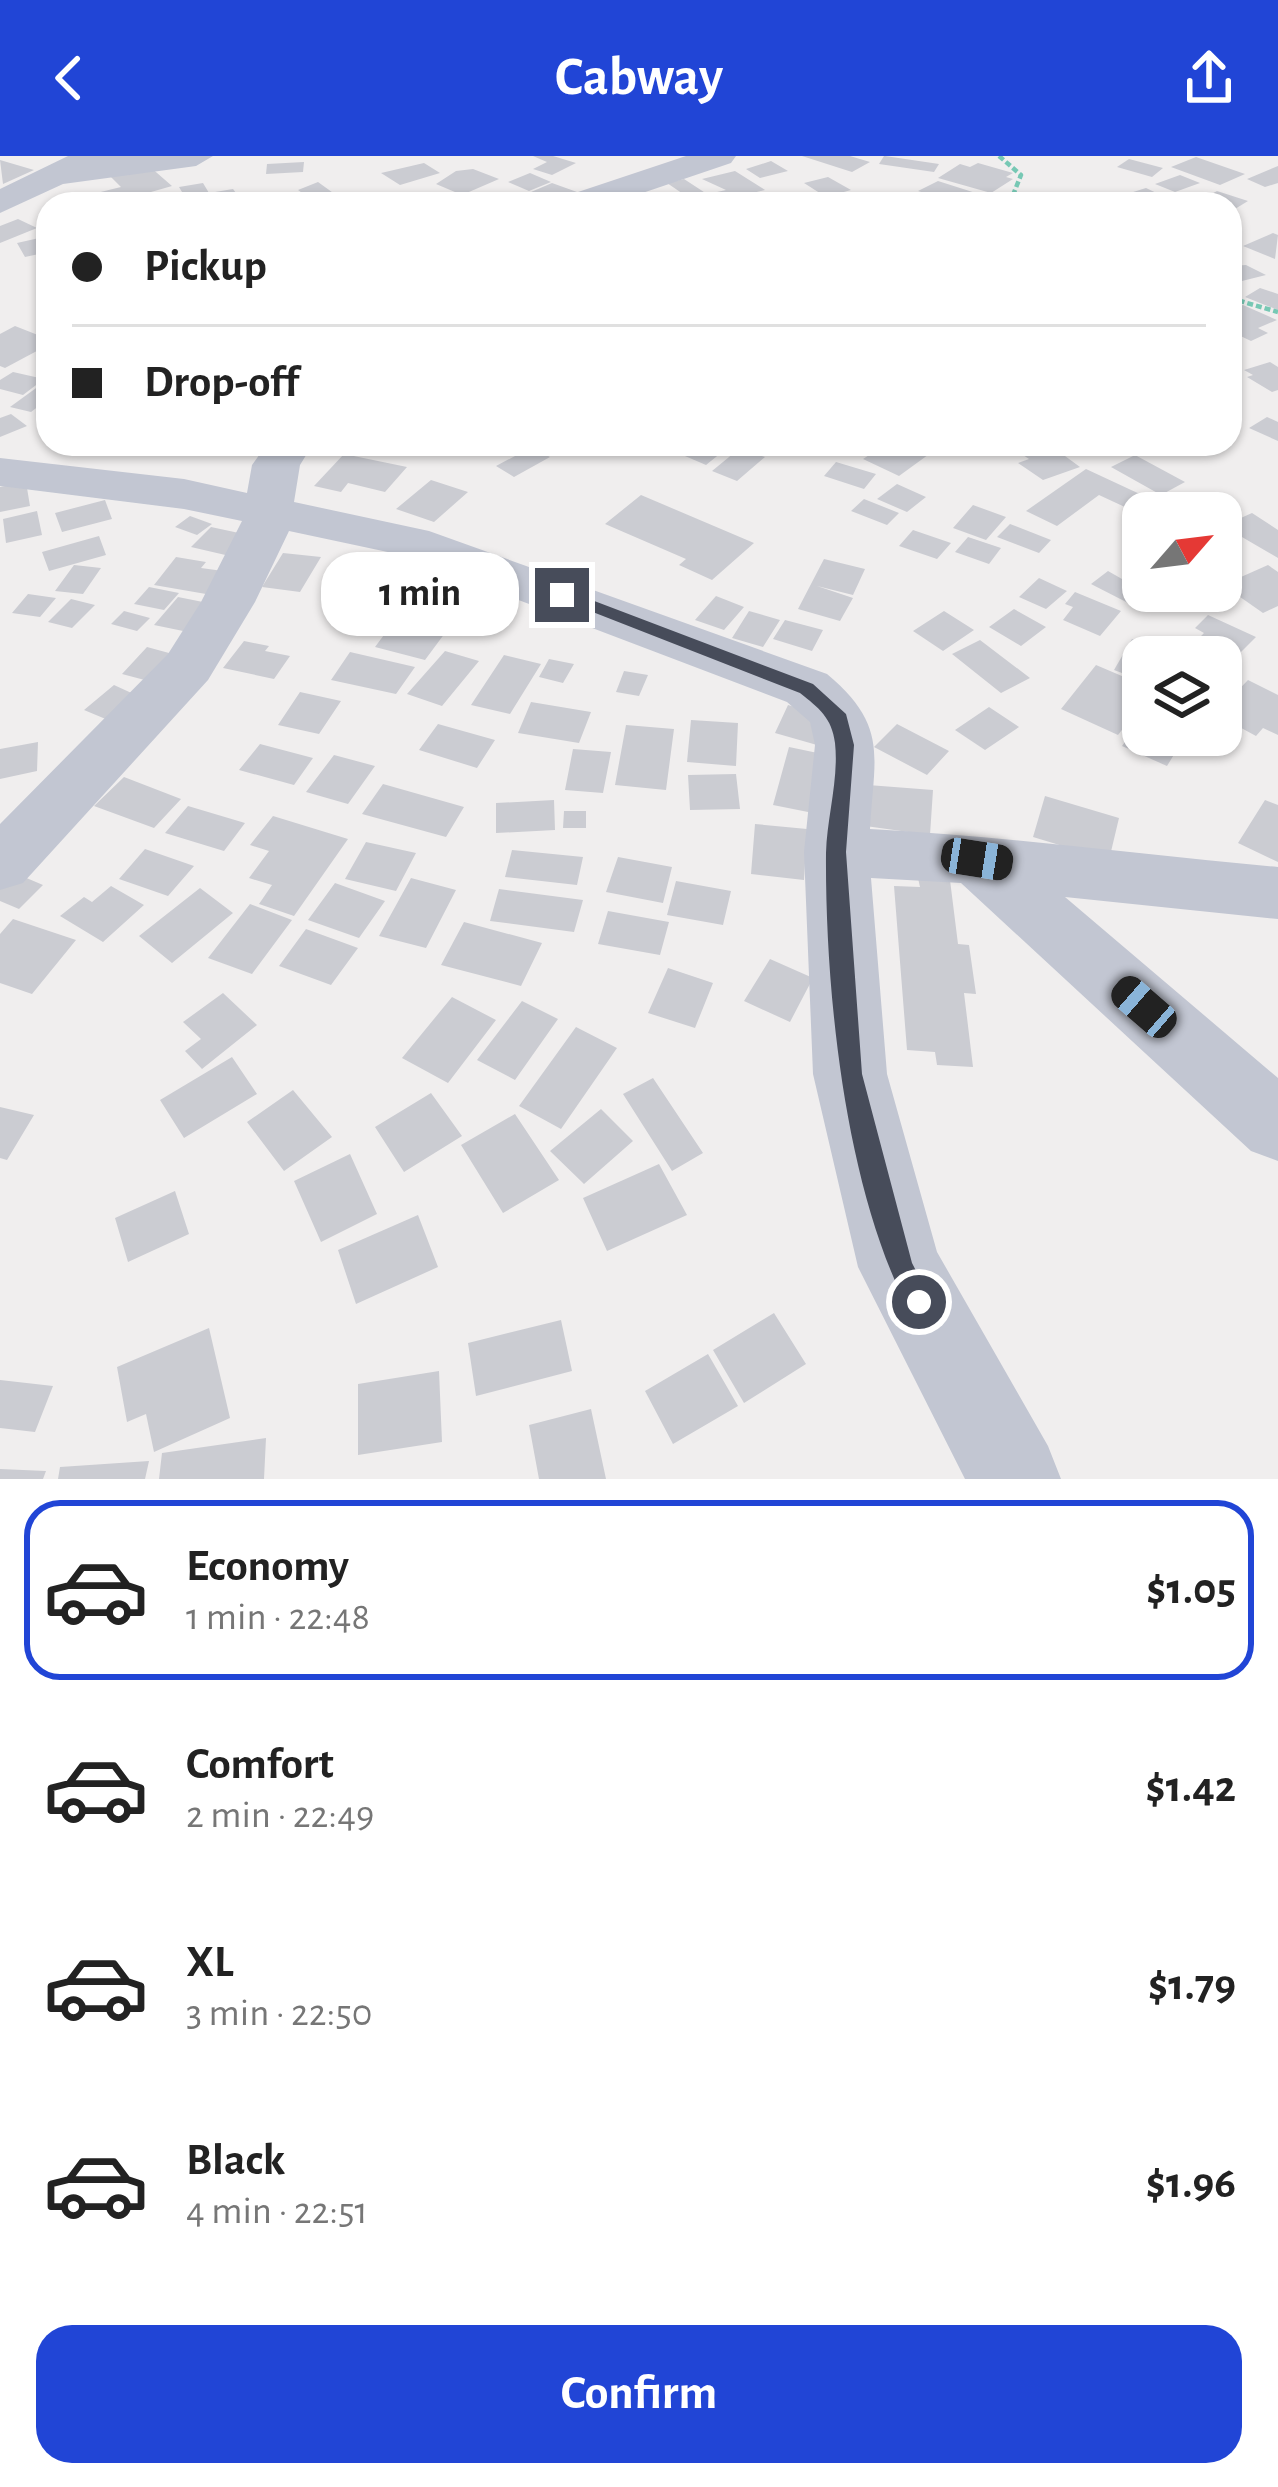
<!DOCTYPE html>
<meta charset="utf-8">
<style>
body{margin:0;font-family:"Alegreya Sans",sans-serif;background:#f6f6f6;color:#222;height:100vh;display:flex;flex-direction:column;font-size:45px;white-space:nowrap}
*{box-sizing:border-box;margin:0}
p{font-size:39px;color:#767676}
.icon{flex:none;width:66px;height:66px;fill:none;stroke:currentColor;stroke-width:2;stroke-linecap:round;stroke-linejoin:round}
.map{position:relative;height:1323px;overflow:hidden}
.details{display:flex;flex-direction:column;background:#fff;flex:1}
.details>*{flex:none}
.guide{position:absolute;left:36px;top:36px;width:1206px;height:264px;border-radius:36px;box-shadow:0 3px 9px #0004;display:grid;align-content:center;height:264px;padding:0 36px;background:#fff}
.needle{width:78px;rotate:62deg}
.tools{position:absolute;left:1122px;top:336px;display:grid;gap:24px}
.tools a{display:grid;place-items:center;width:120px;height:120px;border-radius:24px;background:#fff;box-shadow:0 3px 9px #0004;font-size:60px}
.end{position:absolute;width:54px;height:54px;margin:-27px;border:15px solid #474c5a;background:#fff;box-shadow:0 0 0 6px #fff}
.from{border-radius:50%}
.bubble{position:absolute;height:84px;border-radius:36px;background:#fff;box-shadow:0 3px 9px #0004;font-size:39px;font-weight:600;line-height:84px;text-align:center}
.car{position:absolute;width:36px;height:72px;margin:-36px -18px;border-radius:15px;box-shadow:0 0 9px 3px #0007;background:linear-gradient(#222 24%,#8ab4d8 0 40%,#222 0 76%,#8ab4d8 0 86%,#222 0)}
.guide b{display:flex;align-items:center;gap:42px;height:114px;font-size:45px}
.guide b+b{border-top:3px solid #e0e0e0}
.guide i{width:30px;height:30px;background:#222}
ul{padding:21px 0 0;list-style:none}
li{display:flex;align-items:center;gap:36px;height:180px;margin:0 24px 18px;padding:0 12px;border:6px solid transparent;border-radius:36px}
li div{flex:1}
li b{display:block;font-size:45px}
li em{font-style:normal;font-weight:600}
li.current{border-color:#2145d6}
li>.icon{width:108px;height:108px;stroke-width:1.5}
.action{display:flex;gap:24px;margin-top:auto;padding:24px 36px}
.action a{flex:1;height:138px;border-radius:36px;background:#2145d6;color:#fff;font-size:48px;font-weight:600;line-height:138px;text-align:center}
header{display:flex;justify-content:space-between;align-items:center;height:156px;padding:0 36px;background:#2145d6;color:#fff;font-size:54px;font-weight:600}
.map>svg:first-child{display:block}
</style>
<header><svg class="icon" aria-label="back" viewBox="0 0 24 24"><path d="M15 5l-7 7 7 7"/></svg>Cabway<svg class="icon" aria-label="share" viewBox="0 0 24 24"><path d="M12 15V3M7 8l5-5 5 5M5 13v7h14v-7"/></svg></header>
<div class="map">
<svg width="1278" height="1323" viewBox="0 0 1278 1323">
<rect width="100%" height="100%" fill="#f0eeee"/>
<path fill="#cbccd2" d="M533,0h20l23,7 -24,12 -19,-6 14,-7z
M802,0h48l20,6 -18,10z
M884,0h1l54,8 -5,8 -55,-8z
M1196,1l49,17 -25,11 -49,-18z
M1129,3l34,9 -11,9 -35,-10z
M0,4l34,10 -31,14z
M771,5l17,10 -28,7 -14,-9z
M304,6l-1,10 -37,2 1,-10z
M424,7l16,10 -40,12 -19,-12z
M978,7l35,10 -7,4 7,2 -22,14 -53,-15 22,-14 10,3z
M149,10l23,20 -63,18h-32l-5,-5 49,-12 -12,-12z
M1278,10v17l-13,4 -18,-8z
M473,13l26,10 -37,16 -26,-11 20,-13z
M735,15l30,19 -46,11 -11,-7 18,-4 -24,-11z
M530,17l21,9 -22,9 -21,-9z
M1180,19l20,8 -25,9 -20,-8z
M828,21l23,13 -25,7 -22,-14z
M684,23l26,17 -18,4 -25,-17z
M938,25l44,14 -24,9 -40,-13z
M318,26l18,13 -23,6 -15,-11z
M203,27l6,10 24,-4 3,4 -48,9 -9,-15z
M552,27l25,9 -21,10 -25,-10z
M1146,32l21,10 -35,6 -15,-7z
M1217,35l31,10 -18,11v-8h-36z
M807,37l19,11 -52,-3 15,-7 20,8 -11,-6z
M18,63l19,9 -37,15v-17z
M1273,77l5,2 -3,24 -32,-13z
M48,80v16l-23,5 -8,-14z
M1246,109l20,10 -36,9v-18z
M1260,132l18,6v16l-33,-13z
M1243,149l34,15 -19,8 10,5 -17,8 -21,-10v-21z
M15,170l33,13v6l-43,23 -5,-2v-32z
M1270,206l8,5v23l-6,2 -25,-15 6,-2 -9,-5z
M13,216l31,7 -21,16 -23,-6v-9z
M43,227l5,1v15l-17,13 -21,-5z
M11,258l16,12 -27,11v-19z
M1267,261l11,5v19l-29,-13z
M679,288h53l-26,21 -35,-15z
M886,288h28l18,8 -33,24 -36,-17z
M1050,289l30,22 -37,13 -25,-17 11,-4 -6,-4z
M532,291l18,10 -36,20 -18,-11z
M740,292l25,9 -28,24 -25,-10z
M344,298l63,13 -22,25 -37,-9 -7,9 -27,-6z
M1135,299l50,27 -24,13 -50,-28z
M836,306l40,12 -12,15 -40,-13z
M1086,313l58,27 -17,12 -28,-13 -42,31 -31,-15z
M431,324l37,12 -34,30 -38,-13z
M26,326l4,24 -30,6v-25z
M897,328l29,13 -19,15 -30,-13z
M641,339l113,48 -42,37 -33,-15 7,-6 -81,-35z
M864,343l35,14 -12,12 -36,-14z
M105,344l7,19 -50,13 -7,-19z
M973,349l33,12 -20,23 -33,-12z
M37,355l5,24 -36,8 -3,-24z
M1252,357l26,17v28l-55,-32z
M190,360l22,8 -15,11 -22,-8z
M1010,368l41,16 -12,13 -42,-16z
M211,371l42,9 -19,21 -43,-10z
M913,374l38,13 -14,16 -38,-13z
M99,380l7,19 -57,16 -7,-19z
M968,381l33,11 -12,16 -34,-12z
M283,397l38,4 -21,35 -38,-5z
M176,401l30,5 -5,6 22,3 -17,23 -52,-9z
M824,403l41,10 -12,26 -36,-9 36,12 -13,23 -42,-12z
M74,409l27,3 -18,26 -28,-3z
M1268,409l10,7v34l-15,7 -40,-28z
M1108,415l35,20h6l-17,14 -41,-21z
M1039,422l28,13 -21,18 -27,-12z
M149,431l30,6 -15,17 -30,-6z
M458,434l32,10 -26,31 -32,-10z
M1075,436l46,19 -21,25 -37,-16 10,-13 -8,-3z
M28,438l28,4 -16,19 -28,-4z
M716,440l28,11 -20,23 -29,-10z
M178,441l35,7 -25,28 -34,-7z
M71,443l24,6 -23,23 -24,-6z
M1014,453l32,18 -25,19 -32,-19z
M124,455l26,7 -13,13 -26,-7z
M749,455l31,9 -17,27 -31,-9z
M944,455l30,19 -31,21 -30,-20z
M1208,459l48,22 -23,23 -38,-18 9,-9 -9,-5z
M395,464l50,13 -20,27 -50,-13z
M785,464l38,10 -11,21 -39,-12z
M1132,483l31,10 -5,8h-15v24l-29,-11z
M980,484l50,38 -29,15 -49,-39z
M244,485l25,5 -4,5 25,5 -16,23 -51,-11z
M147,491l33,9 -24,27 -34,-9z
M445,495l34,10 -37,45 -35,-12z
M350,496l65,15 -19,27 -65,-14z
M504,499l37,9 -31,50 -39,-9z
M549,503l25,5 -11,19 -24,-6z
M1096,509l47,20v18l-25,32 -57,-26z
M624,515l24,4 -9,21 -23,-4z
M1248,524l30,15v40l-15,-7 -7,8 -35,-19v-9z
M114,529l24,11 -30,24 -24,-10z
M300,536l41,9 -22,33 -41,-9z
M531,546l60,10 -12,31 -61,-10z
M788,549l41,12 -12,28 -42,-12z
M989,551l30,20 -34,23 -30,-20z
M1143,561v18h43l-19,31 -45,-20z
M691,564l47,3 -2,43 -49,-4z
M438,568l57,16 -18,28 -58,-18z
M897,568l52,27 -22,24 -53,-28z
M626,569l48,4 -8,61 -51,-5z
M38,586l-1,29 -37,8v-30z
M260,588l53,14 -19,27 -55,-15z
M789,591l43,9 -14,58 -45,-9z
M573,593l38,3 -8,41 -38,-3z
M334,599l41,11 -27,38 -42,-12z
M736,618l4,35 -50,1 -2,-35z
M124,621l57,22 -27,29 -60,-22z
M383,628l81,23 -18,30 -84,-23z
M855,628l78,6 -3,45 -79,-11z
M1045,640l74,22 -10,42 -76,-23z
M554,644l1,30 -59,3v-30z
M1265,644l13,5v57l-40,-19z
M188,650l57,17 -21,28 -59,-18z
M564,655h22v17h-23z
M273,660l75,23 -54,77 -35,-12 13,-19 -23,-7 20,-27 -19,-6z
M755,668l52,5 -3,51 -53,-6z
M366,686l50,11 -20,38 -51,-12z
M145,693l49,17 -26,30 -49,-17z
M512,694l71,7 -6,28 -72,-8z
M618,701l54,10 -9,36 -57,-11z
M10,715l33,14 -24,24 -19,-8v-20z
M411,722l45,12 -30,58 -47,-12z
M918,722l32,2 8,64 11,1 7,49 -12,-1 9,74 -36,-2 -2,-13 -28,-2 -13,-164 26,1z
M676,725l55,10 -8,34 -56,-10z
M335,727l50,18 -26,37 -51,-18z
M111,730l33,19 -41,37 -43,-26 24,-19 8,5z
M200,732l33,25 -61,50 -33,-27z
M499,733l84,11 -9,32 -84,-11z
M250,748l42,16 -40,54 -44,-16z
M608,755l61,11 -9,33 -62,-11z
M13,763l63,21 -44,54 -32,-11v-49z
M464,766l78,21 -21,43 -80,-21z
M306,773l52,19 -27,37 -52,-19z
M770,803l43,19 -23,44 -46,-21z
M668,812l45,15 -18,45 -47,-15z
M223,837l34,32 -55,44 -17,-18 16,-12 -18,-17z
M452,841l44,23 -48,63 -46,-25z
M522,845l36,18 -43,61 -38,-20z
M576,871l41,21 -56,81 -42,-23z
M232,901l25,37 -73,44 -24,-38z
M653,922l50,75 -31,18 -49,-77z
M293,934l39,47 -48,34 -37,-49z
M431,937l31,43 -58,36 -29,-45z
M0,951l34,8 -27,45 -7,-2z
M601,953l32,32 -49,43 -34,-33z
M515,958l44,66 -56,33 -42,-68z
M350,998l27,60 -56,28 -27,-61z
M659,1008l28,51 -80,36 -24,-53z
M175,1035l14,43 -61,28 -13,-44z
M418,1059l20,52 -82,37 -18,-54z
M774,1157l32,51 -62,39 -31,-53z
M561,1164l11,51 -96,25 -8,-53z
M209,1172l21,90 -76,34 -8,-38 -19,8 -10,-55z
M708,1198l30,52 -65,38 -28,-53z
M439,1215l3,71 -84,13v-71z
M0,1224l53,6 -18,46 -35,-4z
M591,1253l15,70h-67l-10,-54z
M266,1282l-2,41h-105l3,-26z
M149,1305l-4,18h-87l2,-12z
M0,1313l46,2 -3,8h-43z"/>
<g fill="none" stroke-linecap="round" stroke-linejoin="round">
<path stroke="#77c8b4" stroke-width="4.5" stroke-dasharray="6 3" stroke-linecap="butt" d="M999,0l22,19 -8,20 18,9
M1230,142l48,14"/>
<path fill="#c2c6d2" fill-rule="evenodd" d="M68,0h145l-17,10 -133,18 -63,29v-24z
M686,0h50l-5,7 -121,41h-53l6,-7z
M267,288h46l-13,21 -6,37 135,29 398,143c62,52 47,82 43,155 136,7 272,26 408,38v52l-213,-22 213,181v83l-27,-10 -290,-268 -90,-5 16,196 50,178 111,194 13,33h-96l-107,-212 -45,-193 -9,-222 11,-107 -5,-23 -23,-20 -390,-148 -108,-23 -34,71 -47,78 -185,203 -23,7v-66l168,-170 33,-52 41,-81 -58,-12 -184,-23v-28l184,21 63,14 5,-28z"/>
</g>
<path fill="#474c5a" d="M557,435h11l245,93 33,30 8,31 -8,107 16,222 50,189 20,39 -4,10 -9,3 -9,-3c-65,-122 -85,-321 -84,-459 1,-36 13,-74 9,-110 -3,-25 -16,-35 -35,-50l-243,-95z"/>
</svg>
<div class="tools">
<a><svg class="needle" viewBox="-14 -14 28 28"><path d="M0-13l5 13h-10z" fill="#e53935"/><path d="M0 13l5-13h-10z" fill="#767676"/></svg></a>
<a><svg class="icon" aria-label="layers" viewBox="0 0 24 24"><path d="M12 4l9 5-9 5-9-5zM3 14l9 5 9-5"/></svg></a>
</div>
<i class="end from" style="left:919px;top:1146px"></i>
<i class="end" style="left:562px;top:439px"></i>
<div class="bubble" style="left:321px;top:396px;width:198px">1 min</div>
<i class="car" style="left:977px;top:703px;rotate:99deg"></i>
<i class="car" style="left:1144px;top:851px;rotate:311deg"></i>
<div class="guide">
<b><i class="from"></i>Pickup</b>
<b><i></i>Drop-off</b>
</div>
</div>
<section class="details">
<ul>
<li class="current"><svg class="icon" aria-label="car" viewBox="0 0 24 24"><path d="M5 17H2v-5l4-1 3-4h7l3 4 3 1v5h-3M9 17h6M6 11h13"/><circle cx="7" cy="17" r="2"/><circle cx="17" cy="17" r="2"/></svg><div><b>Economy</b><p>1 min · 22:48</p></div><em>$1.05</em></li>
<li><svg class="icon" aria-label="car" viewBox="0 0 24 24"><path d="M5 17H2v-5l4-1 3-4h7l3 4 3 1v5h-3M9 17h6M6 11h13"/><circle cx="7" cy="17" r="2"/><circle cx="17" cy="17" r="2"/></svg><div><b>Comfort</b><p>2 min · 22:49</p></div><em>$1.42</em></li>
<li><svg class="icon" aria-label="car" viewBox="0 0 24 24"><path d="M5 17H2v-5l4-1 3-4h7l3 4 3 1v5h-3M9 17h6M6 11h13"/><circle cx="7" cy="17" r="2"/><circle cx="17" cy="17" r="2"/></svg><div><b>XL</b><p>3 min · 22:50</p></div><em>$1.79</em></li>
<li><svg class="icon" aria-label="car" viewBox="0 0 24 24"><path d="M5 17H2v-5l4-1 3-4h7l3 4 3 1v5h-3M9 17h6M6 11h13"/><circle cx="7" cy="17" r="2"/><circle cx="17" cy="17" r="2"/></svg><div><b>Black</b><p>4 min · 22:51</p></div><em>$1.96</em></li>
</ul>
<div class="action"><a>Confirm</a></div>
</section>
